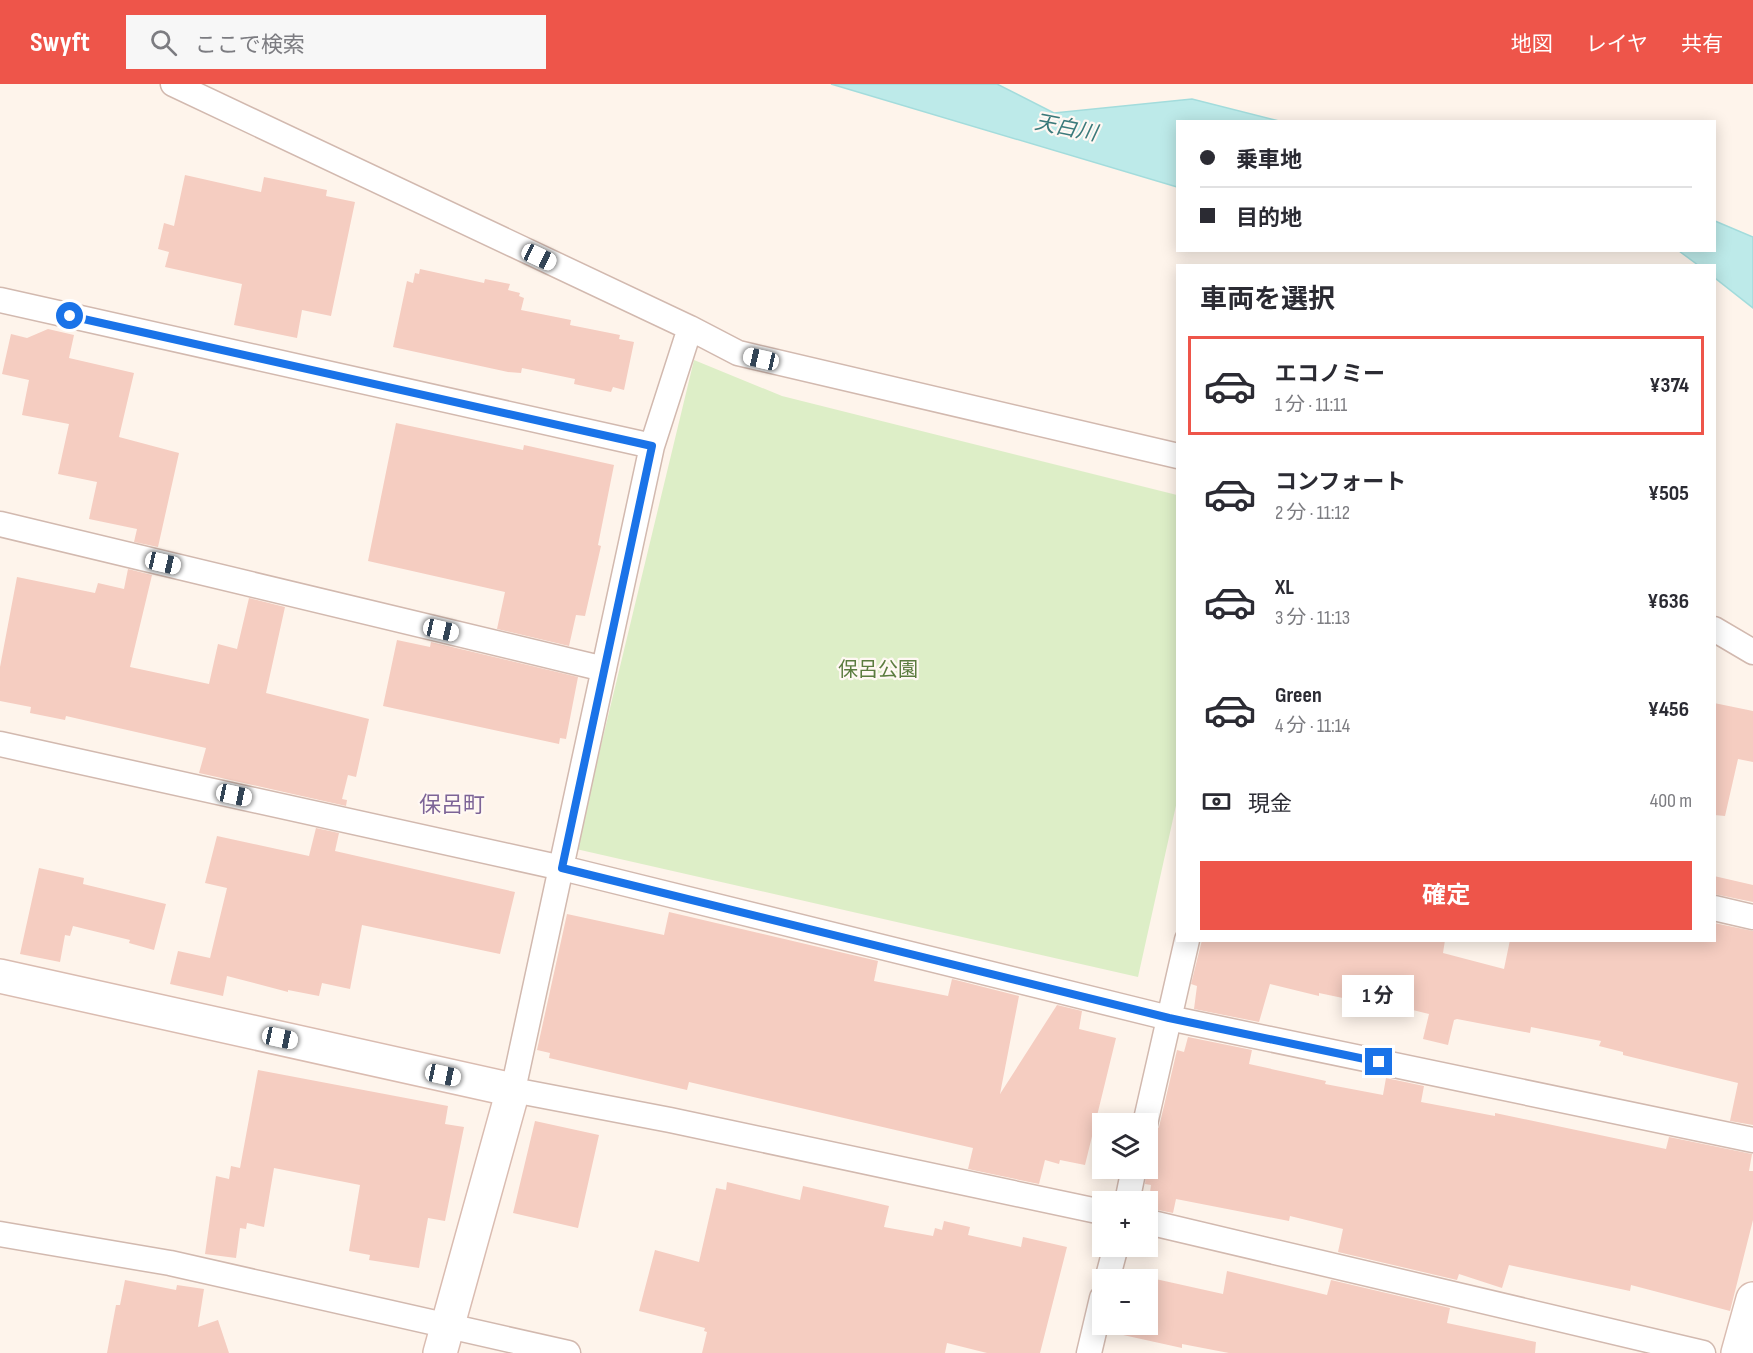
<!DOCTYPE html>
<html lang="ja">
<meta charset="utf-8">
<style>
body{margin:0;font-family:"Sofia Sans Condensed","Noto Sans JP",sans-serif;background:#f7f7f7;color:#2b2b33;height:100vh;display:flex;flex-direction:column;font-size:22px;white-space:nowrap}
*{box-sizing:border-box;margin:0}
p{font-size:20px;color:#7c7c81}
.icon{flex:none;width:33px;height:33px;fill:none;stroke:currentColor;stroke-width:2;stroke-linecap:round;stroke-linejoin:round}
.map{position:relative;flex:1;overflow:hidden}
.panel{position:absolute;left:1176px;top:180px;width:540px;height:678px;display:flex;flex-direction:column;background:#fff;border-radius:0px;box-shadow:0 3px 15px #0003}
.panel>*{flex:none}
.guide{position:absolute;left:1176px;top:36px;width:540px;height:132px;border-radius:0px;box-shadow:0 3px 15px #0003;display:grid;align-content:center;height:132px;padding:0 24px;background:#fff}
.controls{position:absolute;left:1092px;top:1029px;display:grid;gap:12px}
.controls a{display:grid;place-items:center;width:66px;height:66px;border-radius:0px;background:#fff;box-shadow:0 3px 15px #0003;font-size:30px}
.end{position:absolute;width:27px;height:27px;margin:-14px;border:8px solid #1a73e8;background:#fff;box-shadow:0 0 0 3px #fff}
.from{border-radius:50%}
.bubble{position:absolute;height:42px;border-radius:0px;background:#fff;box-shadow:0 3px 15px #0003;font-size:20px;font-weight:700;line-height:42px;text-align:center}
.car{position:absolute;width:18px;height:36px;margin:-18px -9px;border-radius:8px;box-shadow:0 0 4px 2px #0007;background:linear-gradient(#fff 24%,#345 0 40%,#fff 0 76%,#345 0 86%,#fff 0)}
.guide b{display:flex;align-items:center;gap:21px;height:57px;font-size:22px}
.guide b+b{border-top:2px solid #e1e1e2}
.guide i{width:15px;height:15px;background:#2b2b33}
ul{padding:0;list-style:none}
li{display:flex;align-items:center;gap:18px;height:99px;margin:0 12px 9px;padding:0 12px;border:3px solid transparent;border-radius:0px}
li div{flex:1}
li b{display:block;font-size:22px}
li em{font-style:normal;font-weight:700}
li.active{border-color:#ee554a}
li>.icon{width:54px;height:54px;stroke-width:1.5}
h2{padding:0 24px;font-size:27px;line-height:72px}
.pay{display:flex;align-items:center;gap:15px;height:66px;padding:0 24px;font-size:22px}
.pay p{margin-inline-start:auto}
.primary-button{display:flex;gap:12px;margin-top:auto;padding:12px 24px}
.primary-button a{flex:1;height:69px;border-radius:0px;background:#ee554a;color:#fff;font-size:24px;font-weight:700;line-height:69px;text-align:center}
header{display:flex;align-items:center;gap:36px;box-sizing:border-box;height:84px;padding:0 30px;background:#ee554a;color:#fff}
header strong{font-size:28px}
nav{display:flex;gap:33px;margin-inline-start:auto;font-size:21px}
.search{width:420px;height:54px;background:#f7f7f7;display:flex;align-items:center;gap:15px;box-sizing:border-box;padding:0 21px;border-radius:0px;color:#7c7c81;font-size:22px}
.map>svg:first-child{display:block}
</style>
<header>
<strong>Swyft</strong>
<div class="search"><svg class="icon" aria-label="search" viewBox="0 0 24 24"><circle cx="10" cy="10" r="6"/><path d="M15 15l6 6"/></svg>ここで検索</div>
<nav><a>地図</a><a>レイヤ</a><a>共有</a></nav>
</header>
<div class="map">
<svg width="1753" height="1269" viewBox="0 0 1753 1269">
<rect width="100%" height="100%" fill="#fef4eb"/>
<path fill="#ddeec7" d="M694,276l88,36 395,99v306l-39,176 -562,-128z"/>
<path fill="#bdeae9" stroke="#a3dcdc" stroke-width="1.5" d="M831,0h166l57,29 138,-14 87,22 -101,1 -1,65z
M1715,137l38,16v71l-38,-30 -1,-12 -16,-1 -19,-14 35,-1z"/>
<path fill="#f5cdc1" d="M185,91l76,17 3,-15 63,13 -1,6 29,6 -24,114 -29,-6 -5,28 -63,-13 8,-41 -77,-17 4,-15 -11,-3 6,-26 10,3z
M420,185l64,14 1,-4 25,5 -2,6 12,3 -1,3 5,2 -3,12 50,10 -1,5 50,10 -1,4 15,3 -10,48 -11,-3 -2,5 -37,-8 1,-5 -53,-11 -1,5 -13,-1 -115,-25 14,-66 6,2 2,-10 4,1z
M48,245l26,6 -5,23 65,15 -15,64 60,16 -21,94 -24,-5 3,-13 -48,-10 8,-37 -39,-8 11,-50 -47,-9 7,-35 -27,-6 9,-40 16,4z
M396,339l127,27 1,-5 90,20 -16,80 3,1 -16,70 -9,-1 -7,31 -72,-17 8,-37 -137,-31z
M128,485l24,6 -22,92 79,17 9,-40 19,5 12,-51 36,9 -19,86 103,26 -13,58 -8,-2 -6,24 5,1 -1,6 -147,-33 7,-25 -140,-32 -1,4 -35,-7 1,-6 -31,-6v-34l17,-90 78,16 3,-10 26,6z
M397,556l33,7 1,-5 147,35 -12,62 -6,-1 -1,6 -176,-38z
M1714,619l39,8v51l-15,-3 -13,57 -11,-1z
M316,744l23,5 -4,18 180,41 -15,62 -138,-29 -12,64 -28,-6 -3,13 -31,-6v2l-61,-16 -4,20 -53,-12 8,-33 32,7 17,-70 -22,-5 12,-47 92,20z
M39,784l45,10 -1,6 83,20 -12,46 -25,-7 1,-3 -57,-14 -3,10 -5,-1 -5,27 -40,-8z
M1714,792l39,9v17l-39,-8z
M669,828l209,49 -4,20 74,15 4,-17 67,17 -19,98 57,-89 25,6 -3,18 37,9 -31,127 -25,-5 -1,4 -14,-4 -6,24 -71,-15 5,-21 -284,-66 -2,8 -138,-32 1,-5 -13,-3 30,-136 97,21z
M1714,839l39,8v194l-23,-4 8,-38 -115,-28v-3l-24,-6 2,-5 -70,-14 -1,6 -73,-14 -3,1 -6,25 -25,-6 6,-25 -53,-13v4l-57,-12v3l-49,-12 -11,38 -65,-13 3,-23 -6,-2 11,-44h243l-2,13 61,16 6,-29h204z
M1188,953l64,13 -3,14 77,17 -1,3 58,11 3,-17 38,8 -3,16 74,14v-3l171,36 3,-12 83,17 -3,17h4v49l-23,91 -99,-26 -1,6 -121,-26 -7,23 -43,-14 -2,6 -119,-28 5,-23 -53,-13 -1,5 -113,-22 -3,14 -25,-5 3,-23 -6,-1 5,-47 9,-10 18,-77 7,2z
M258,986l190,36 -3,18 19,3 -19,94 -17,-3 -9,50 -50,-8 1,-5 -21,-4 11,-66 -86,-17 -10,59 -17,-4 -1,6 -6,-1 -4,30 -31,-4 11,-78 13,3 2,-13 9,2z
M535,1037l64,14 -21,93 -65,-15z
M727,1098l73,18 3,-14 86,20 -5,21 49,9 2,-8 7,2 2,-9 26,6 -2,8 53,12 2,-10 44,10 -27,106h-53l-40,-10 -2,10h-243l5,-21 -3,-1 1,-3 -66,-17 16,-61 44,12 17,-74 10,2z
M1227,1187l100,24 4,-15 119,28 -3,15 89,19 -1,11h-306l-47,-9v4l-68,-15 1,-5 -5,-1 1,-3h37v-44h-26l2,-8 99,22z
M125,1196l51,10 1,-5 27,4 -6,38 20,-7 11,33h-122l9,-48h4z"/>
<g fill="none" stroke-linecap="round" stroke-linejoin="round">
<g stroke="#d2b9af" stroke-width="27">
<path id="street" d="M173,0l517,244 48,25 440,103
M0,216l652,146 -139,644 157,30 432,92
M652,362l38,-118
M0,440l604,145
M1714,545l39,23
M0,660l562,124 607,150 584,122
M1714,824l39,9
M1145,1040l42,-184
M1127,1118l7,-34
M1148,1138l555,131
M0,1150l170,29 398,90
M1107,1196l9,-34
M1089,1269l13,-55"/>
</g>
<g stroke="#dabcb1" stroke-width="36">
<path id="secondary" d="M0,892l513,114 -73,263
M1738,1269l15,-54"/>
</g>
<use href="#street" stroke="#fff" stroke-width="24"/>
<use href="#secondary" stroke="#fff" stroke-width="33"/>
</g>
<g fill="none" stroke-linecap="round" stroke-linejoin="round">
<path stroke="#1a73e8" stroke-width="8" d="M70,232l582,130 -90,422 607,150 210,44"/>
</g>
<g text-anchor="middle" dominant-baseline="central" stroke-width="4.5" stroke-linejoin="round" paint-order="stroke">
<g font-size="20" fill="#5b7c3f" stroke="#fff8f3">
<text x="878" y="586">保呂公園</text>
</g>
<g font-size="21" font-style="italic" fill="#3a797a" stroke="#fff8f3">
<text transform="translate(1066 44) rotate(11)">天白川</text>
</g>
<g font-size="22" fill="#7d6497" stroke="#fff8f3">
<text x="452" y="721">保呂町</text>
</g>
</g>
</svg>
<div class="controls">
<a><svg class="icon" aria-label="layers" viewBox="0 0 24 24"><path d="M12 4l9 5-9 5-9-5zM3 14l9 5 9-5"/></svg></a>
<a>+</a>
<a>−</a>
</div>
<i class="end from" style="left:70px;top:232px"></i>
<i class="end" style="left:1379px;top:978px"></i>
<div class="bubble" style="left:1342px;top:891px;width:72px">1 分</div>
<i class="car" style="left:539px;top:173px;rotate:115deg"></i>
<i class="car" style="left:761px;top:275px;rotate:283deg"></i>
<i class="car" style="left:163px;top:479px;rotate:103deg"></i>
<i class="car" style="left:441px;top:546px;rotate:103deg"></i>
<i class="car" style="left:234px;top:711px;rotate:102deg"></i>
<i class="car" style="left:280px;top:954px;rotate:102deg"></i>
<i class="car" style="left:443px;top:991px;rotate:102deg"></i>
<div class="guide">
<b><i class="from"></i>乗車地</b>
<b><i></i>目的地</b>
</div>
<section class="panel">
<h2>車両を選択</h2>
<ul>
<li class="active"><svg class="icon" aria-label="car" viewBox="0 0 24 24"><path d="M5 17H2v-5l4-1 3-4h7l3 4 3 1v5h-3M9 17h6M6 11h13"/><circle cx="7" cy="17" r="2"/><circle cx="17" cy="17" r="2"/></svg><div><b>エコノミー</b><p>1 分 · 11:11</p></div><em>¥374</em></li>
<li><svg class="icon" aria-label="car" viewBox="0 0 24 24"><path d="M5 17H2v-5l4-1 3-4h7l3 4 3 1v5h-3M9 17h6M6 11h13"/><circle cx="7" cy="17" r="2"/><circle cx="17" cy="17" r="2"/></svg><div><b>コンフォート</b><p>2 分 · 11:12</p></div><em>¥505</em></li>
<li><svg class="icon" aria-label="car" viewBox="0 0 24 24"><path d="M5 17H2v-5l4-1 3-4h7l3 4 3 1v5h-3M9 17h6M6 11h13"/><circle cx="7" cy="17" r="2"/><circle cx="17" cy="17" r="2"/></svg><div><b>XL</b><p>3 分 · 11:13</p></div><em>¥636</em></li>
<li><svg class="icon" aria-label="car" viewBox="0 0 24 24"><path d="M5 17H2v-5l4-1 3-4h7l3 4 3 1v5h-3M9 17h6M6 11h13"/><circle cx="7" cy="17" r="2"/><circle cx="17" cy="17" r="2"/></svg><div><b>Green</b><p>4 分 · 11:14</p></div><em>¥456</em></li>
</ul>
<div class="pay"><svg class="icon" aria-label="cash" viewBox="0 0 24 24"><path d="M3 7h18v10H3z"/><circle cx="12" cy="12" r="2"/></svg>現金<p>400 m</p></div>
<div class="primary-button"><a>確定</a></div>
</section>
</div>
